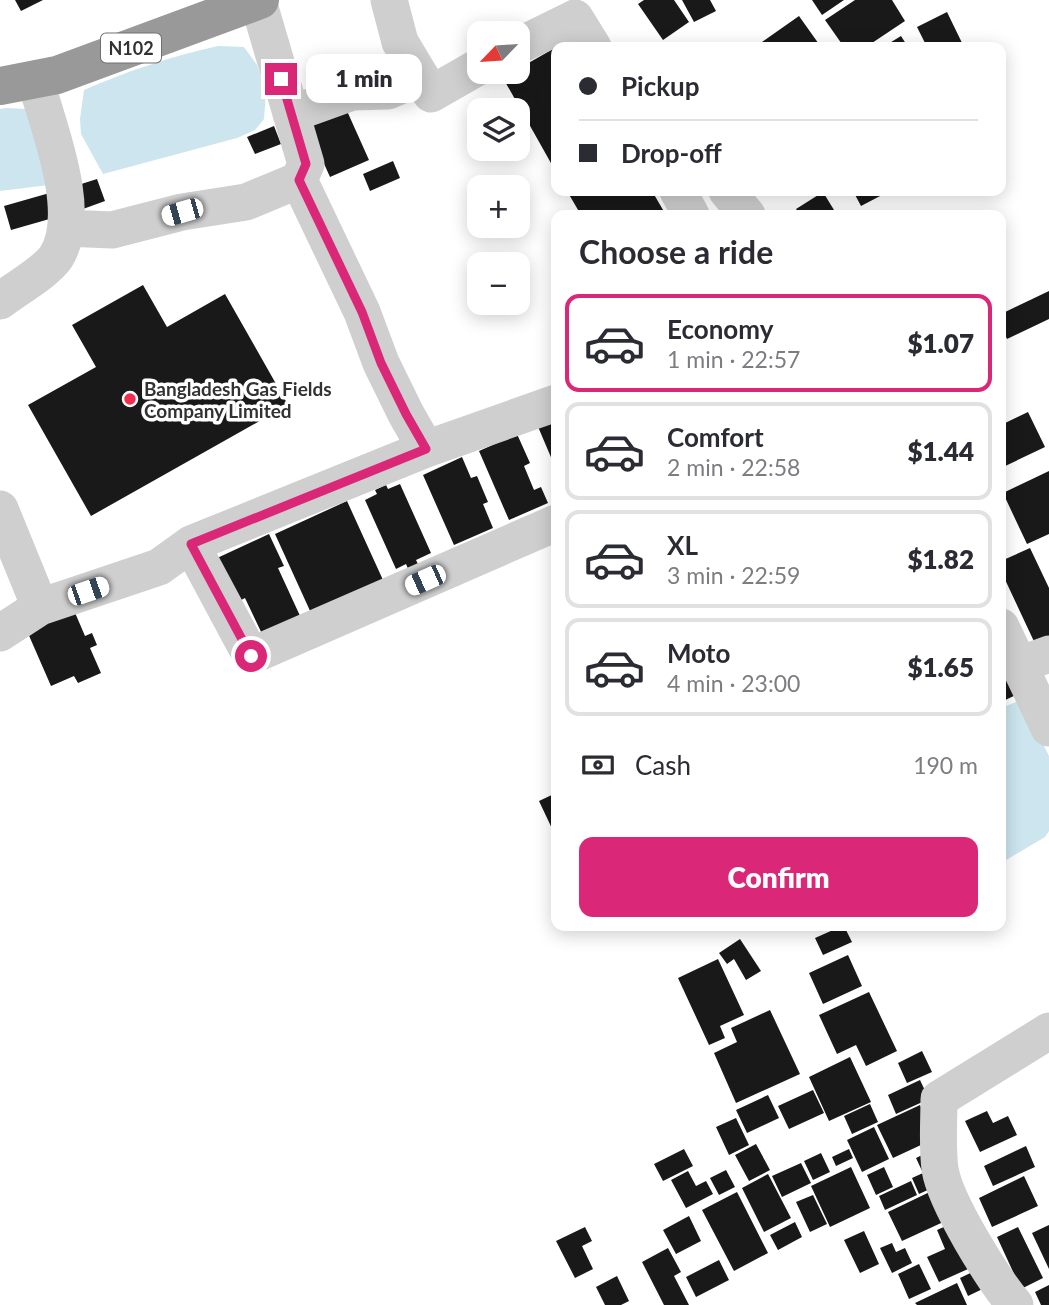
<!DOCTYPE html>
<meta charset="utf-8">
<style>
body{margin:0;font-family:Lato,sans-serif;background:#f7f7f7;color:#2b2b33;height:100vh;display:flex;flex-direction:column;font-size:26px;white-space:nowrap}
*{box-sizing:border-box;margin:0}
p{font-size:23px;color:#7c7c81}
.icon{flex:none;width:38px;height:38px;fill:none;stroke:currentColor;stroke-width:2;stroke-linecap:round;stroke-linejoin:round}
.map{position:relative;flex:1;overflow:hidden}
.details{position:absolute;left:551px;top:210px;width:455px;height:721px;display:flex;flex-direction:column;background:#fff;border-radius:14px;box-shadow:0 4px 18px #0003}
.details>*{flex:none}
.top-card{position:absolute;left:551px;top:42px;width:455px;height:154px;border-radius:14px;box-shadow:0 4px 18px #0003;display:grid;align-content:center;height:154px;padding:0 28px;background:#fff}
.needle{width:46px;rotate:245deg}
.controls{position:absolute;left:467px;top:21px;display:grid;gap:14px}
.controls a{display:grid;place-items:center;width:63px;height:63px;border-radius:14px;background:#fff;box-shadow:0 4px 18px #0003;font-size:35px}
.end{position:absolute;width:32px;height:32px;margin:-16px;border:9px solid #db2777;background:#fff;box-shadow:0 0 0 4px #fff}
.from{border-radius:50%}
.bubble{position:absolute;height:49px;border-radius:14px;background:#fff;box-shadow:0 4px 18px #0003;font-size:23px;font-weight:800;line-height:49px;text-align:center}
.car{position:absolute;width:21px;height:42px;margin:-21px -10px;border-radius:9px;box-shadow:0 0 5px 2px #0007;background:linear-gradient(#fff 24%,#345 0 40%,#fff 0 76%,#345 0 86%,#fff 0)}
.top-card b{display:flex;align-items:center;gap:24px;height:66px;font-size:26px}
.top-card b+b{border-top:2px solid #e1e1e2}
.top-card i{width:18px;height:18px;background:#2b2b33}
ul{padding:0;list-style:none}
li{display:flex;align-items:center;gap:21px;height:98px;margin:0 14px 10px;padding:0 14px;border:4px solid #e1e1e2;border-radius:14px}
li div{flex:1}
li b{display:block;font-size:26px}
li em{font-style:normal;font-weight:800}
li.active{border-color:#db2777}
li>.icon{width:63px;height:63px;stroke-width:1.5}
h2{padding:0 28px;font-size:32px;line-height:84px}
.pay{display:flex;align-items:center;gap:18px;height:77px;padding:0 28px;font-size:26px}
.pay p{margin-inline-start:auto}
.primary-button{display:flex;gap:14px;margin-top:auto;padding:14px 28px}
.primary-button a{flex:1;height:80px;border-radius:14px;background:#db2777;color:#fff;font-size:28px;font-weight:800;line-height:80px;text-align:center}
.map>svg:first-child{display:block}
</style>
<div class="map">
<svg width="1049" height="1305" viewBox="0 0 1049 1305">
<rect width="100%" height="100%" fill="#fff"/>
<path fill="#cce5ef" d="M218,46l26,1 13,18 9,27 -2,27 -9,11 -18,8 -134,36 -22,-40 -1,-15 4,-29c44,-19 88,-34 134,-44z
M6,108l22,1 21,76 -49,6v-82z
M1016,702l9,6 24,48v75l-4,6 -44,26v-155z"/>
<path fill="#191919" d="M15,0h28l-22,11z
M644,0h30l15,22 -26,18 -25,-36z
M682,0h28l6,11 -22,11z
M812,0h32l-22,15z
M855,0h37l13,21 -39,26h-22l-19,-27z
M947,12l17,35h-37l-10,-20z
M799,16l22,31h-55l-4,-5z
M901,36l7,11h-25z
M567,41l3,6h-14v125l-53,-94 10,-6h5v-3z
M343,102l26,58 -39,17 -26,-58z
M274,126l7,18 -26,10 -8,-17z
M393,161l7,17 -30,13 -7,-17z
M97,179l8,22 -22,8 -8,-23z
M567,191h85l14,24h-85z
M853,191h26l3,4 -21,11z
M53,192l7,24 -49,14 -7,-24z
M823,192l11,18 -9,5h-25l-4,-6z
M143,285l24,42 58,-33 63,111 -197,111 -63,-111 68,-38 -24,-42z
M1049,291v28l-42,20 -6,-13v-12z
M1028,412l17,35 -44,21v-43z
M556,413v56l-20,-47z
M517,434l13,29 -6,3 10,24 7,-3 7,16 -39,17 -30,-69z
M462,457l9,21 6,-2 11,26 -5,2 10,24 -39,17 -31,-70z
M1049,471v63l-22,10 -24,-51z
M400,484l31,69 -15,7 3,6 -10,5 -3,-7 -10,5 -31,-69 12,-6 -2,-4 11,-5 2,4z
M347,501l36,79 -72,33 -36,-79z
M269,534l15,32 -6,2 23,50 -38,18 -18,-38 -10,5 -20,-44z
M1030,548l19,40v57l-11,5 -37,-79v-10z
M70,601l15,35 7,-3 5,12 -7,3 11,25 -23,10 -4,-7 -23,10 -24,-55z
M1010,667l12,25 -21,10v-30z
M556,793v44l-17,-36z
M842,926h2l8,16 -29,13 -8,-17z
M740,939l21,32 -15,9 -12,-21 -7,5 -8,-11z
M848,955l14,31 -39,18 -14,-31z
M718,959l26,56 -24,11 5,12 -16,7 -31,-67z
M869,992l28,59 -31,15 -10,-21 -19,9 -18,-39z
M770,1010l30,64 -64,29 -22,-50 23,-11 -6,-14z
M922,1051l10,21 -25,11 -9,-20z
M850,1057l21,45 -42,19 -20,-44z
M920,1080l9,19 -33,15 -8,-19z
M813,1090l11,23 -35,16 -11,-23z
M768,1095l11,23 -32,15 -11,-23z
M870,1104l8,18 -26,12 -8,-18z
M920,1105l16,33 -43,20 -16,-33z
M987,1111l6,12 15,-7 9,19 -37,17 -15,-31z
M736,1118l13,27 -20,10 -13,-28z
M874,1127l15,32 -27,13 -15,-32z
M756,1144l14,26 -21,11 -14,-26z
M1026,1146l9,21 -42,19 -9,-20z
M684,1149l9,17 -30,15 -9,-17z
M849,1149l4,9 -17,8 -4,-9z
M928,1152l15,31 -24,11 -7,-16 11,-5 -7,-15z
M821,1153l9,19 -17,8 -9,-19z
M801,1163l10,20 -29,14 -10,-21z
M851,1167l19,41 -40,19 -19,-41z
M884,1167l9,20 -17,8 -9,-20z
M726,1170l9,17 -16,8 -9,-17z
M688,1171l8,15 10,-5 7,13 -27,14 -15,-28z
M768,1174l23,44 -27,14 -22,-44z
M1024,1176l14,30 -46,21 -13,-29z
M911,1181l6,14 -32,15 -6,-14z
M938,1188l14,30 -50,23 -14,-29z
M737,1192l31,61 -34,18 -32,-61z
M813,1195l14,29 -17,8 -14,-30z
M689,1216l12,25 -25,13 -13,-24z
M957,1221l20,44 -38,17 -12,-25 18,-8 -8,-19z
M795,1222l7,15 -24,13 -8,-15z
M1049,1225v44l-17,-36z
M585,1227l7,14 -10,5 11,23 -18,9 -19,-37z
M1018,1227l25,51 -22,11 -24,-52z
M864,1231l15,33 -19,9 -16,-33z
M892,1243l4,9 9,-4 7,15 -20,10 -12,-25z
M668,1248l13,24 -7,4 15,29h-25l-22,-43z
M719,1260l10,20 -33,17 -10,-20z
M919,1264l12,25 -22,10 -11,-25z
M985,1266l8,18 -25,12 -8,-18z
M617,1276l12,25 -8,4h-16l-9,-18z
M957,1283l10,22h-50l-2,-2z
M1049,1285v20h-8l-6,-13z"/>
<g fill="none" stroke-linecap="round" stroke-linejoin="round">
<path stroke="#cfcfcf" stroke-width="37" d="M389,0l11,42 31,52 49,-28
M518,46l57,-28 18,29
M291,114l61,-22 36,-1 33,-14
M678,191l13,24
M727,191l20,24
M66,228l46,2 70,-18 64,-10 53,-22 7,-16 -48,-163
M0,301c15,-12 45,-28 56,-44 28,-44 -8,-131 -21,-178
M426,449l130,-46
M0,509l40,98 -40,26
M191,544l60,112 305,-133
M40,607l119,-40 32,-23 235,-95 -20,-35 -25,-51 -19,-51 -63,-132
M1001,627l48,101
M1019,665l30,-11
M1015,1305c-22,-26 -70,-103 -75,-136 -3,-23 -1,-48 -1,-70l110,-68"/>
<path stroke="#999" stroke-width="38" d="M0,86l57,-11 203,-75"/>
</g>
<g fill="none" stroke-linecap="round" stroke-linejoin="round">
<path stroke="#db2777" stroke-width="9" d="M251,656l-60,-112 235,-95 -20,-35 -25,-51 -19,-51 -63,-132 7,-16 -25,-85"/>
</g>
<circle fill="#f02d4f" stroke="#fff" stroke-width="2.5" cx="130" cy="399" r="7"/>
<g text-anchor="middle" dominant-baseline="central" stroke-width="7" stroke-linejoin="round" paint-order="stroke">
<rect fill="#fff" stroke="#707070" stroke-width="2" x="101" y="33.5" width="60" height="29" rx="5"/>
<g font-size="18" font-weight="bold" fill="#323232">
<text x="131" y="48">N102</text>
</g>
<g font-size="19" font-weight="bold" fill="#323232" stroke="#fff" text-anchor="start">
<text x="144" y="388">Bangladesh Gas Fields<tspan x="144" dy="22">Company Limited</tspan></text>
</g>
</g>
</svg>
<div class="controls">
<a><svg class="needle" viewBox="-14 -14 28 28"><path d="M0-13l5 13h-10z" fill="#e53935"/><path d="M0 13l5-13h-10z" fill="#7c7c81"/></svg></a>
<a><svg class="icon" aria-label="layers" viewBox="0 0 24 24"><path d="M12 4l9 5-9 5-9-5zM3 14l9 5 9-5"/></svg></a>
<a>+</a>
<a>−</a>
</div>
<i class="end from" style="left:251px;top:656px"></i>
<i class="end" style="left:281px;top:79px"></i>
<div class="bubble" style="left:306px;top:54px;width:116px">1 min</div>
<i class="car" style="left:182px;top:212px;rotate:254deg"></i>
<i class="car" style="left:425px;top:580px;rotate:246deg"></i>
<i class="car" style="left:88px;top:591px;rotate:71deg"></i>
<div class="top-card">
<b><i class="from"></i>Pickup</b>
<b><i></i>Drop-off</b>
</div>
<section class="details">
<h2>Choose a ride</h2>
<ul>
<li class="active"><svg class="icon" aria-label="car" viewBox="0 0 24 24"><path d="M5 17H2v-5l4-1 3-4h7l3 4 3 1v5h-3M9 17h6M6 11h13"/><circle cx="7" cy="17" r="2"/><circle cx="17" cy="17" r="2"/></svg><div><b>Economy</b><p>1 min · 22:57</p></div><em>$1.07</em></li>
<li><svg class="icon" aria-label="car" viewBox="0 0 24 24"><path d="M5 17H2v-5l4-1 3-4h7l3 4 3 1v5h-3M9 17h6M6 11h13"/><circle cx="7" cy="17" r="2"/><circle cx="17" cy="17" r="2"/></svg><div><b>Comfort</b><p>2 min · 22:58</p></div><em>$1.44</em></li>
<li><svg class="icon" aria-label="car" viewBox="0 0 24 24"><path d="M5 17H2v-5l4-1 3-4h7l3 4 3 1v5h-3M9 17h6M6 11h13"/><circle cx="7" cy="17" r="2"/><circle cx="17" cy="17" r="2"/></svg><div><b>XL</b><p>3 min · 22:59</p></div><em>$1.82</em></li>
<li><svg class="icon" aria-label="car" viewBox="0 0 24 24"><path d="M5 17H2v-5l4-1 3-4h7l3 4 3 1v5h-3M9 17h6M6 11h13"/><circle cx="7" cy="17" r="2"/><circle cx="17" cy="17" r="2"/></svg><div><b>Moto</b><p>4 min · 23:00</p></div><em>$1.65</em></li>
</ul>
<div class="pay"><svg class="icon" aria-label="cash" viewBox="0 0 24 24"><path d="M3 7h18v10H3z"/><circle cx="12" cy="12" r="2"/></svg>Cash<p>190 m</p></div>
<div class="primary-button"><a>Confirm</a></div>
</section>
</div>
